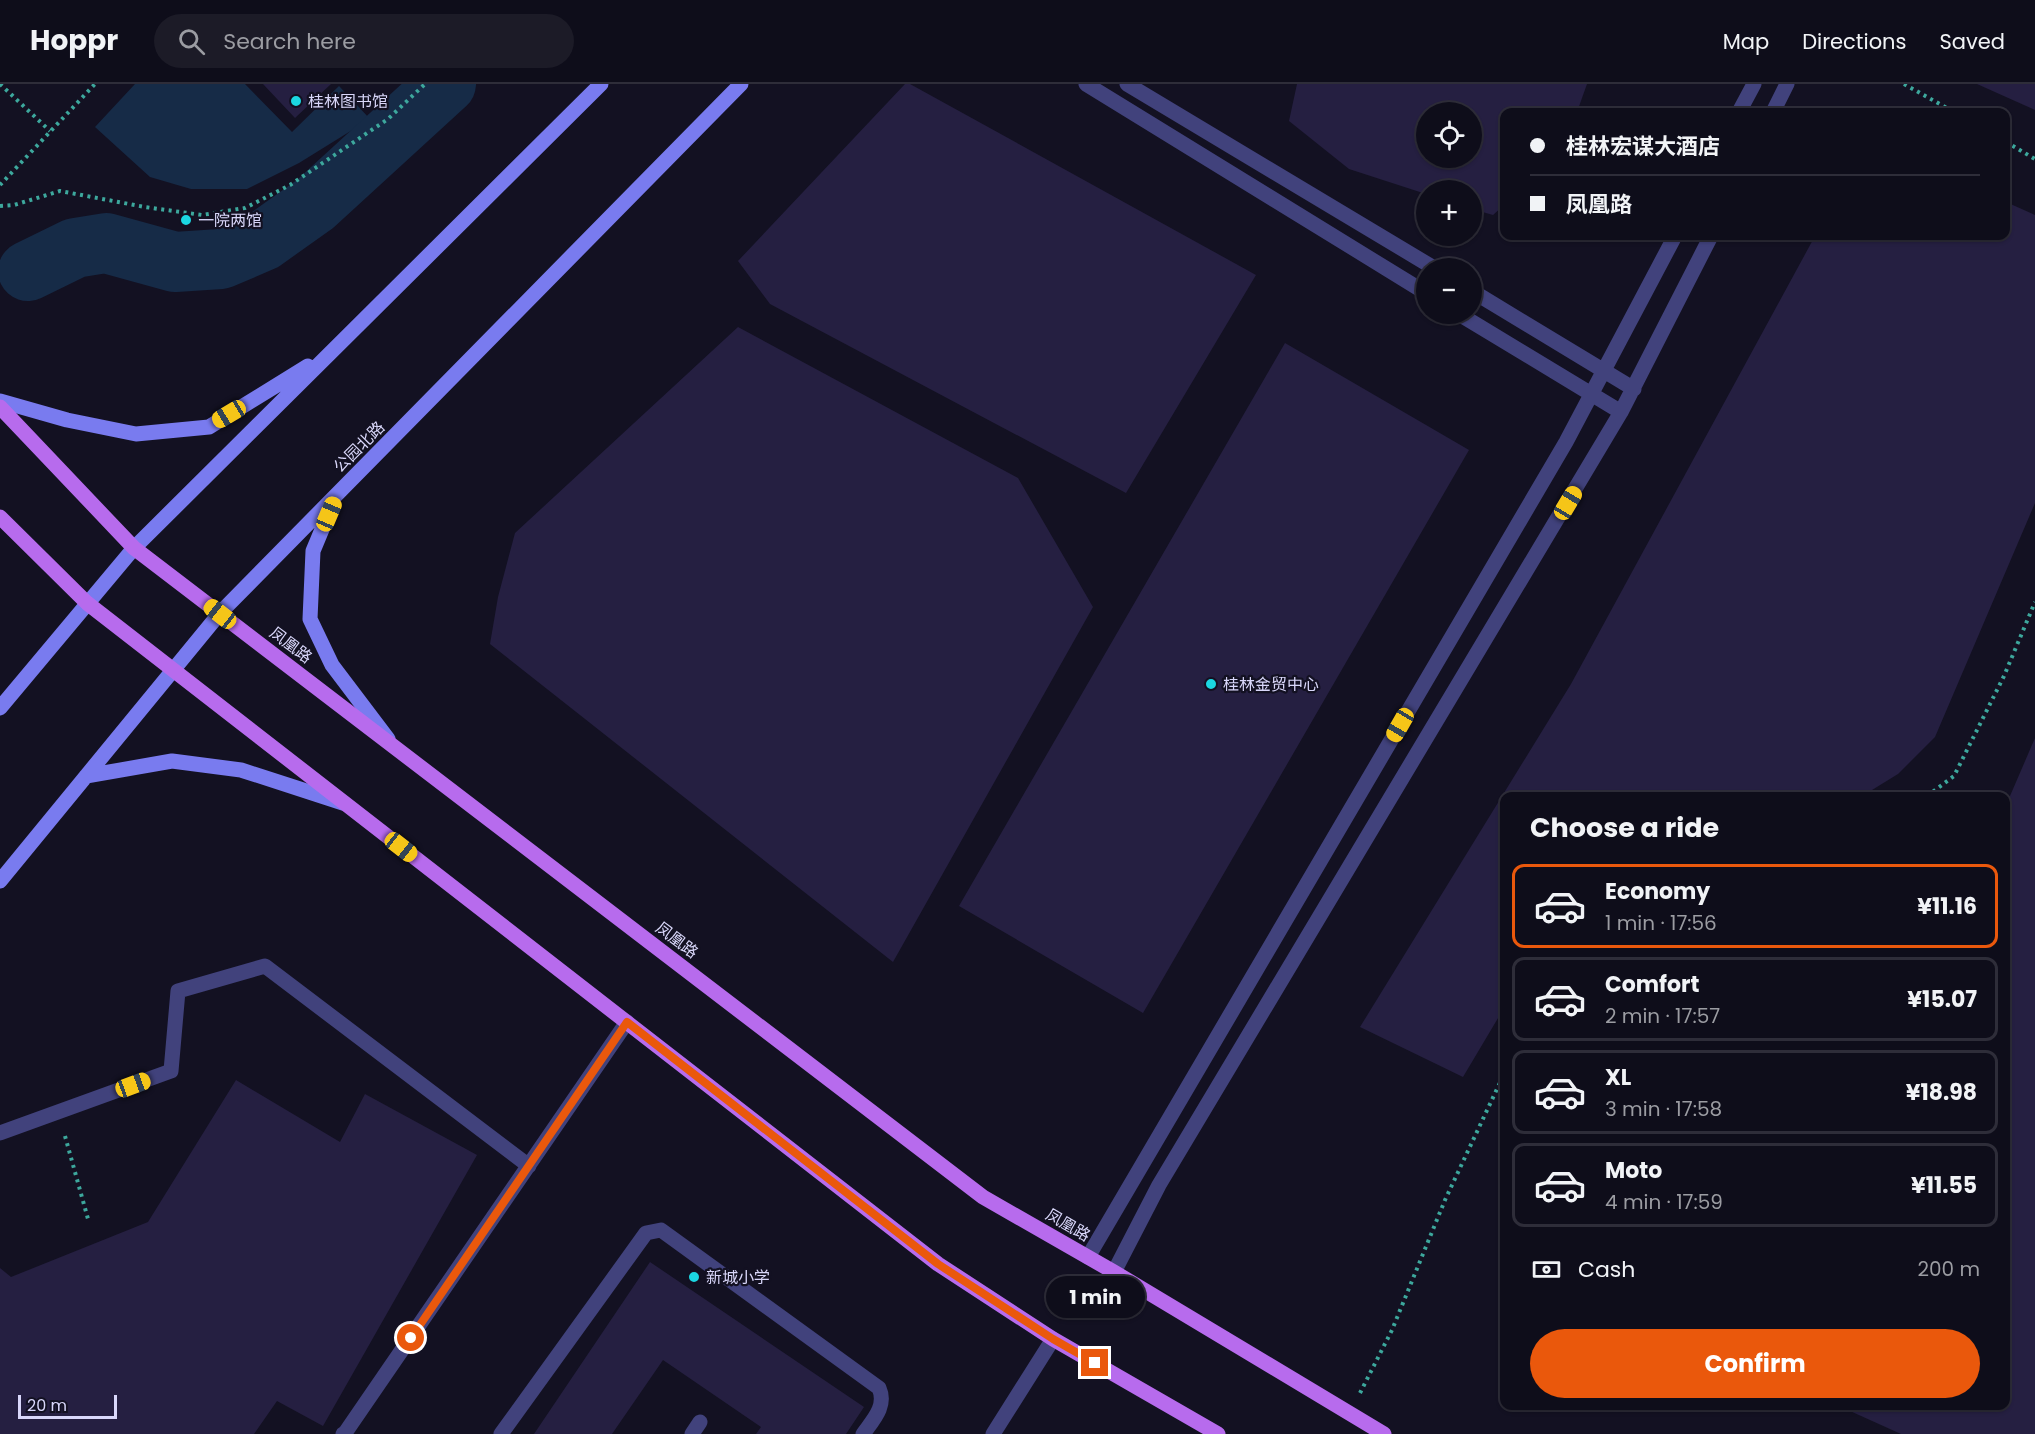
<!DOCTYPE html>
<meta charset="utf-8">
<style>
body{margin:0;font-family:Poppins,"Noto Sans SC",sans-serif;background:#1c1b27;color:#f1f3f6;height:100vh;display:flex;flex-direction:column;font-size:22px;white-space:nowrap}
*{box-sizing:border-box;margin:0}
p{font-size:20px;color:#9b9ca2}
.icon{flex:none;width:33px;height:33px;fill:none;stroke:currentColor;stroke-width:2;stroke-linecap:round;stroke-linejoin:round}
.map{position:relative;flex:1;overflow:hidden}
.details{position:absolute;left:1500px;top:708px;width:510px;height:618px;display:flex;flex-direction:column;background:#0e0d1a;border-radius:12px;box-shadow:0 2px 4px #0004,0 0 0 2px #2e2d39}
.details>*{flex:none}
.hud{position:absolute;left:1500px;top:24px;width:510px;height:132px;border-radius:12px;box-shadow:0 2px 4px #0004,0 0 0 2px #2e2d39;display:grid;align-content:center;height:132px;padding:0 30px;background:#0e0d1a}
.controls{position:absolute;left:1416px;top:18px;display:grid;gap:12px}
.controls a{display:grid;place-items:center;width:66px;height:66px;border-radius:50%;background:#0e0d1a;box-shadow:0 2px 4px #0004,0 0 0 2px #2e2d39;font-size:30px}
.scale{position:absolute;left:18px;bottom:15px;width:99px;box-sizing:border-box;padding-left:6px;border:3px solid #d9d7fa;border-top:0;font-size:16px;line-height:21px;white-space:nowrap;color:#d9d7fa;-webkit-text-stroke:4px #131122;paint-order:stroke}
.end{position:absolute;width:27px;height:27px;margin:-14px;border:8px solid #ea580c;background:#fff;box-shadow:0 0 0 3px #fff}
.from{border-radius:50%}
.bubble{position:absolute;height:42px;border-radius:21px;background:#0e0d1a;box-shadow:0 2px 4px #0004,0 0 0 2px #2e2d39;font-size:20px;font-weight:700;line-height:42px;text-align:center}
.car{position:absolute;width:18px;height:36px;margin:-18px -9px;border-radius:8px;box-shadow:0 0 4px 2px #0007;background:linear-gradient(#f5c518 24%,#345 0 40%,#f5c518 0 76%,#345 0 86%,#f5c518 0)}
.hud b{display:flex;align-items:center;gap:21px;height:57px;font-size:22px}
.hud b+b{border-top:2px solid #2e2d39}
.hud i{width:15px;height:15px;background:#f1f3f6}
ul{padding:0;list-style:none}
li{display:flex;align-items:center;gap:18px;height:84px;margin:0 12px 9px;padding:0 18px;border:3px solid #2e2d39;border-radius:12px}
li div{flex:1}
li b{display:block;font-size:22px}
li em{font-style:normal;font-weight:700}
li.on{border-color:#ea580c}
li>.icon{width:54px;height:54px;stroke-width:1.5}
h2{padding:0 30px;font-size:27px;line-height:72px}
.pay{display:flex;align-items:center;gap:15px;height:66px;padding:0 30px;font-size:22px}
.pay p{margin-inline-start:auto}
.primary-button{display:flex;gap:12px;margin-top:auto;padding:12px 30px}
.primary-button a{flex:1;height:69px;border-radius:36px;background:#ea580c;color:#fff;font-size:24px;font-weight:700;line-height:69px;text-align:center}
header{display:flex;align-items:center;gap:36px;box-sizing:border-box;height:84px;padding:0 30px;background:#0e0d1a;border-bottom:2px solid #2e2d39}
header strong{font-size:28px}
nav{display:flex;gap:33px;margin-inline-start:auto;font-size:21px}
.search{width:420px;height:54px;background:#1c1b27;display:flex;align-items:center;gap:15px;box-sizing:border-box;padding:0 21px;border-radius:33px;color:#9b9ca2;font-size:22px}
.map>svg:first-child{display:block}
</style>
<header>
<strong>Hoppr</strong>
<div class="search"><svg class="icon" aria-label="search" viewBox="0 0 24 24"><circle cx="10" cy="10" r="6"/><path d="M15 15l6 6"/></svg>Search here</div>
<nav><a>Map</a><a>Directions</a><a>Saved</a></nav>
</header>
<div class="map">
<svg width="2035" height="1350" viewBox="0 0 2035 1350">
<rect width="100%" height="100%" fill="#131122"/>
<path fill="#162b47" d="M135,0h110l47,48 47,-46 31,33 -71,44 -52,26h-56l-41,-12 -55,-50z"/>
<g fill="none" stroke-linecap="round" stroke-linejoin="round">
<path stroke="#162b47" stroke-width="60" d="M28,187l47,-23 31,-5 69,19 46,-3 42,-18 52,-37 131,-120"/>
</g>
<path fill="#251f41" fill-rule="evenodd" d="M263,0h68l-36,34z
M905,0h5l346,191 -130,218 -356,-189 -32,-43z
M1297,0h290l-10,28h-73v93l-11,10 -21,-6v-19h-46v4l-77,-25 -60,-48zM1426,28h46v46h-46z
M1977,0h58v26z
M2006,118l29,13v288l-100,234 -37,37 -26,16 -19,6h-349v212l-41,69 -103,-50 211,-343 244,-448h191z
M738,243l280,151 75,129 -200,355 -403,-318 8,-47 17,-64z
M1285,259l184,107 -326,563 -184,-107z
M2035,654v696h-134l-62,-28h167v-605l4,-5z
M236,996l104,62 25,-48 112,61 -154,271 -46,-25 -23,33h-254v-166l11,9 137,-55z
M650,1178l214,145 -18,27h-90l5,-7 -98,-67 -51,74h-78z"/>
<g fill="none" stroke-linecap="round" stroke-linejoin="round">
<path stroke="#3da89d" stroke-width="4" stroke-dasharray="3 4.5" stroke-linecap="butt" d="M0,0l50,47
M1904,0l50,28
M2006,58l29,17
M0,101l95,-101
M0,122l14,-1 46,-14 85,16 57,8 43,-7 45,-23 98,-66 37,-35
M1927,712l27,-20 50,-100 31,-74
M65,1052l23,83
M1360,1309l32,-63 53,-130 59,-126"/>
<path stroke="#41427c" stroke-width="15" d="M0,1049l171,-62 7,-80 87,-25 264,200
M343,1350l2,-1 282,-411
M501,1350l145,-201 15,-3 218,158c8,18 -6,32 -16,46
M692,1350l8,-12"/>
<path stroke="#41427c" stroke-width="15" d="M993,1350l60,-95"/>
<path stroke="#41427c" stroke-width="15" d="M1086,0l340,209
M1127,0l307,184
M1739,28l15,-28
M1773,28l14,-28
M1472,207l162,98
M1459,230l162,98
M1088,1173l478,-815 109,-206
M1114,1188l45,-87 462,-773 90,-176"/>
<path stroke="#797bef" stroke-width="15" d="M0,317l67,19 69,14 73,-7 99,-61
M333,419l-20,48 -3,68 22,46 56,74
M0,624l134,-160 467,-464
M86,692l86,-15 69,9 102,33
M0,797l220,-268 521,-529"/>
<path stroke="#b76bed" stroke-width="15" d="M0,323l134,141 849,649 131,75 270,162
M0,433l87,86 851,661 115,75 165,95"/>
</g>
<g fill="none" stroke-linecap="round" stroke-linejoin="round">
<path stroke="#ea580c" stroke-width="8" d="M411,1254l216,-316 311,242 115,75 42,24"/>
</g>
<g fill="#1bd7e2" stroke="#131122" stroke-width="2">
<circle cx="296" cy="17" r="6"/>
<circle cx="186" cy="136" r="6"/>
<circle cx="1211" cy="600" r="6"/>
<circle cx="694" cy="1193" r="6"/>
</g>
<g text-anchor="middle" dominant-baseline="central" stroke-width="4.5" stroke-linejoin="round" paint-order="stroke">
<g font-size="16" fill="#d9d7fa" stroke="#131122" text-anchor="start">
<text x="308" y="17">桂林图书馆</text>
<text x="198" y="136">一院两馆</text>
<text x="1223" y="600">桂林金贸中心</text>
<text x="706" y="1193">新城小学</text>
</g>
<g font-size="16" fill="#d9d7fa" stroke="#131122">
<text transform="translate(359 363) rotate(-45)">公园北路</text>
<text transform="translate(291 561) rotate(37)">凤凰路</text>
<text transform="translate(677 856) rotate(37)">凤凰路</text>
<text transform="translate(1068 1141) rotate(30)">凤凰路</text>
</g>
</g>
</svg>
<div class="controls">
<a><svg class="icon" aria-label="locate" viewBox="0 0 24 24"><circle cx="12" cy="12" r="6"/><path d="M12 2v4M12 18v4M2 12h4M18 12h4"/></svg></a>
<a>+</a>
<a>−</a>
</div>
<div class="scale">20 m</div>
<i class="end from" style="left:411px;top:1254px"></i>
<i class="end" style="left:1095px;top:1279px"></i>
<div class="bubble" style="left:1046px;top:1192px;width:99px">1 min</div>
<i class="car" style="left:229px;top:330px;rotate:239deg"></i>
<i class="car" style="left:1568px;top:419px;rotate:31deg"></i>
<i class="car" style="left:329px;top:430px;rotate:23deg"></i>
<i class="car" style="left:220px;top:530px;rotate:308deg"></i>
<i class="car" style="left:1400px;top:641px;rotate:210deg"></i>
<i class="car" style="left:401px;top:763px;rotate:128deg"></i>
<i class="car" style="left:133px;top:1001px;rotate:70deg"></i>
<div class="hud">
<b><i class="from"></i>桂林宏谋大酒店</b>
<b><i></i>凤凰路</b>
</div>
<section class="details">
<h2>Choose a ride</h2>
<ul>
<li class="on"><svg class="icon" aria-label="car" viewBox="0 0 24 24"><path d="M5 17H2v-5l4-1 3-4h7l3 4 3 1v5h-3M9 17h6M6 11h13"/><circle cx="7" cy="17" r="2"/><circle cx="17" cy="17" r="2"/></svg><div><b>Economy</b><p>1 min · 17:56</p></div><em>¥11.16</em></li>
<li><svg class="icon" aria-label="car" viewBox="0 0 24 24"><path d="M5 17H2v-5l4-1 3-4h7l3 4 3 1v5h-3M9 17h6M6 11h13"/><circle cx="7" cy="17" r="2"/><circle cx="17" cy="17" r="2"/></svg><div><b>Comfort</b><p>2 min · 17:57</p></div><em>¥15.07</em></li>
<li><svg class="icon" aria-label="car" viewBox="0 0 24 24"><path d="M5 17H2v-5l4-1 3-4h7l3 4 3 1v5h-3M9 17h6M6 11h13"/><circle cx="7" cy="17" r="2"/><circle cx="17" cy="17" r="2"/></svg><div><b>XL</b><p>3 min · 17:58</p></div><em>¥18.98</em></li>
<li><svg class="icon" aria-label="car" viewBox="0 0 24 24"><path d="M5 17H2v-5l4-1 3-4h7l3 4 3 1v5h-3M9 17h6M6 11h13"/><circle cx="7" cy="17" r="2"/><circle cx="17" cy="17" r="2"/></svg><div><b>Moto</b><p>4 min · 17:59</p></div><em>¥11.55</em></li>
</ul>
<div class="pay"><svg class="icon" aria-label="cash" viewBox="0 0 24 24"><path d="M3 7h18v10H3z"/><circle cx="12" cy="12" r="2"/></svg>Cash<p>200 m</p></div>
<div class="primary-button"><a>Confirm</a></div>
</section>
</div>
